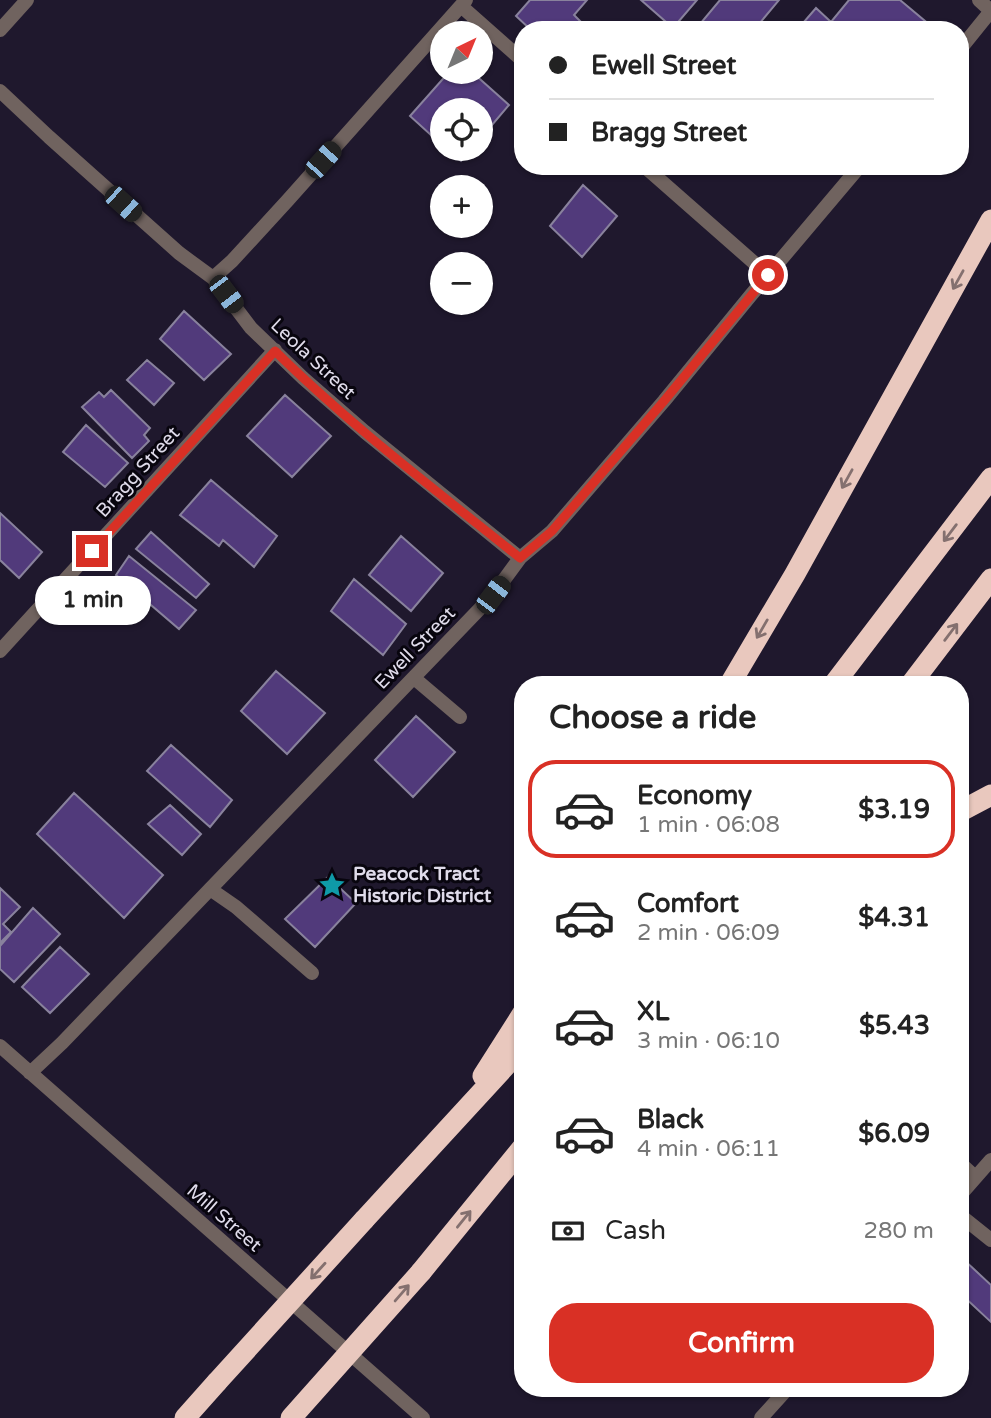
<!DOCTYPE html>
<meta charset="utf-8">
<style>
body{margin:0;font-family:"Varela Round",sans-serif;background:#f2f2f2;color:#222;height:100vh;display:flex;flex-direction:column;font-size:26px;white-space:nowrap}
*{box-sizing:border-box;margin:0}
p{font-size:23px;color:#767676}
.icon{flex:none;width:38px;height:38px;fill:none;stroke:currentColor;stroke-width:2;stroke-linecap:round;stroke-linejoin:round}
.map{position:relative;flex:1;overflow:hidden}
.drawer{position:absolute;left:514px;top:676px;width:455px;height:721px;display:flex;flex-direction:column;background:#fff;border-radius:28px;box-shadow:0 2px 5px #0004}
.drawer>*{flex:none}
.banner{position:absolute;left:514px;top:21px;width:455px;height:154px;border-radius:28px;box-shadow:0 2px 5px #0004;display:grid;align-content:center;height:154px;padding:0 35px;background:#fff}
.needle{width:46px;rotate:43deg}
.buttons{position:absolute;left:430px;top:21px;display:grid;gap:14px}
.buttons a{display:grid;place-items:center;width:63px;height:63px;border-radius:50%;background:#fff;box-shadow:0 2px 5px #0004;font-size:35px}
.end{position:absolute;width:32px;height:32px;margin:-16px;border:9px solid #d93025;background:#fff;box-shadow:0 0 0 4px #fff}
.from{border-radius:50%}
.bubble{position:absolute;height:49px;border-radius:24px;background:#fff;box-shadow:0 2px 5px #0004;font-size:23px;font-weight:700;line-height:49px;text-align:center}
.car{position:absolute;width:21px;height:42px;margin:-21px -10px;border-radius:9px;box-shadow:0 0 5px 2px #0007;background:linear-gradient(#222 24%,#8ab4d8 0 40%,#222 0 76%,#8ab4d8 0 86%,#222 0)}
.banner b{display:flex;align-items:center;gap:24px;height:66px;font-size:26px}
.banner b+b{border-top:2px solid #e0e0e0}
.banner i{width:18px;height:18px;background:#222}
ul{padding:0;list-style:none}
li{display:flex;align-items:center;gap:21px;height:98px;margin:0 14px 10px;padding:0 21px;border:4px solid transparent;border-radius:28px}
li div{flex:1}
li b{display:block;font-size:26px}
li em{font-style:normal;font-weight:700}
li.on{border-color:#d93025}
li>.icon{width:63px;height:63px;stroke-width:1.5}
h2{padding:0 35px;font-size:32px;line-height:84px}
.pay{display:flex;align-items:center;gap:18px;height:77px;padding:0 35px;font-size:26px}
.pay p{margin-inline-start:auto}
.cta{display:flex;gap:14px;margin-top:auto;padding:14px 35px}
.cta a{flex:1;height:80px;border-radius:28px;background:#d93025;color:#fff;font-size:28px;font-weight:700;line-height:80px;text-align:center}
.map>svg:first-child{display:block}
</style>
<div class="map">
<svg width="991" height="1418" viewBox="0 0 991 1418">
<rect width="100%" height="100%" fill="#1f182d"/>
<path fill="#513a7b" stroke="#89829d" stroke-width="2" d="M530,0h57l-13,15 15,15h-58l-15,-14z
M641,0h56l-24,28z
M720,0h59l-25,30h-59z
M849,0h51l31,26 -3,4h-131l19,-22 15,14z
M449,72h23l37,33 -28,33v-28h-38v36l-33,-30z
M446,149h26l-11,12z
M583,185l34,31 -35,41 -32,-31z
M184,311l47,43 -27,26 -44,-41z
M147,360l27,23 -20,22 -27,-25z
M111,390l39,38 -6,7 5,6 -17,17 -50,-51 17,-15 5,5z
M285,395l46,41 -39,41 -45,-41z
M86,425l42,38 -23,24 -42,-35z
M211,480l66,56 -23,31 -31,-27 -4,6 -39,-31z
M0,513l42,39 -23,26 -19,-18z
M151,532l58,52 -13,14 -60,-49z
M401,536l42,37 -32,38 -42,-36z
M129,556l67,54 -17,19 -63,-54z
M354,579l52,45 -23,31 -52,-44z
M276,671l49,42 -38,41 -46,-43z
M416,716l39,36 -42,45 -38,-37z
M171,745l61,55 -22,27 -63,-56z
M74,793l89,82 -39,43 -87,-84z
M170,805l31,29 -19,21 -34,-31z
M328,877l28,26 -41,44 -30,-28z
M0,888l20,19 -17,17 8,8 -11,11z
M33,908l27,26 -46,48 -14,-13v-23z
M60,947l29,27 -39,39 -28,-26z
M963,1259l28,26v37l-30,-28v-33z"/>
<g fill="none" stroke-linecap="round" stroke-linejoin="round">
<path stroke="#70635f" stroke-width="14" d="M979,0l12,11
M461,6l62,55
M961,48l30,-37
M0,91l49,46 130,116 34,25 38,50 52,50 62,54 155,126
M644,166l124,109
M213,278l19,-17 56,-61 178,-200
M0,651l275,-301
M414,678l46,39
M210,889l26,18 76,66
M0,1046l423,372
M30,1073l32,-30 431,-448 27,-37 32,-27 112,-130 87,-106 109,-129
M961,1164l14,13
M961,1194l30,-34
M961,1216l30,24
M761,1418l27,-30"/>
<path stroke="#70635f" stroke-width="14" d="M0,30l27,-30"/>
<path stroke="#e9c8be" stroke-width="21" d="M730,684l65,-110 196,-354
M834,684l157,-206
M911,684l80,-105
M961,811l30,-16
M483,1076l40,-63
M364,1220l159,-173
M421,1272l102,-125
M185,1418l32,-36"/>
<path stroke="#e9c8be" stroke-width="21" d="M217,1382l147,-162
M291,1418l130,-146"/>
</g>
<defs><path id="oneway-shaft" d="M-6 0H5M1.5-3L5.5 0L1.5 3" fill="none" stroke-width="1.6" stroke-linecap="round" stroke-linejoin="round" transform="scale(1.75)"/></defs>
<g stroke="#84706f">
<use href="#oneway-shaft" transform="translate(958 280) rotate(119)"/>
<use href="#oneway-shaft" transform="translate(847 479) rotate(119)"/>
<use href="#oneway-shaft" transform="translate(950 533) rotate(127)"/>
<use href="#oneway-shaft" transform="translate(762 629) rotate(120)"/>
<use href="#oneway-shaft" transform="translate(951 632) rotate(-53)"/>
<use href="#oneway-shaft" transform="translate(464 1219) rotate(-51)"/>
<use href="#oneway-shaft" transform="translate(318 1271) rotate(132)"/>
<use href="#oneway-shaft" transform="translate(402 1293) rotate(-49)"/>
</g>
<g fill="none" stroke-linecap="round" stroke-linejoin="round">
<path stroke="#d93025" stroke-width="9" d="M92,551l183,-200c76,75 162,140 245,207l32,-27 112,-130 104,-126"/>
</g>
<defs>
<g id="sight-bare" transform="scale(2.1)"><path d="M0-6L1.8-2.2L6-1.7L2.9 1.2L3.7 5.4L0 3.3L-3.7 5.4L-2.9 1.2L-6-1.7L-1.8-2.2Z" fill="#0f9aa8" stroke="#08050e" stroke-width="2.5" paint-order="stroke"/></g>
</defs>
<g fill-rule="evenodd">
<use href="#sight-bare" x="332" y="885"/>
</g>
<g text-anchor="middle" dominant-baseline="central" stroke-width="6" stroke-linejoin="round" paint-order="stroke">
<g font-size="19" fill="#e0dceb" stroke="#08050e">
<text transform="translate(313 359) rotate(43)">Leola Street</text>
<text transform="translate(138 472) rotate(-48)">Bragg Street</text>
<text transform="translate(415 648) rotate(-46)">Ewell Street</text>
<text transform="translate(224 1218) rotate(41)">Mill Street</text>
</g>
<g font-size="19" font-weight="bold" fill="#e0dceb" stroke="#08050e" text-anchor="start">
<text x="353" y="874">Peacock Tract<tspan x="353" dy="22">Historic District</tspan></text>
</g>
</g>
</svg>
<div class="buttons">
<a><svg class="needle" viewBox="-14 -14 28 28"><path d="M0-13l5 13h-10z" fill="#e53935"/><path d="M0 13l5-13h-10z" fill="#767676"/></svg></a>
<a><svg class="icon" aria-label="locate" viewBox="0 0 24 24"><circle cx="12" cy="12" r="6"/><path d="M12 2v4M12 18v4M2 12h4M18 12h4"/></svg></a>
<a>+</a>
<a>−</a>
</div>
<i class="end from" style="left:768px;top:275px"></i>
<i class="end" style="left:92px;top:551px"></i>
<div class="bubble" style="left:35px;top:576px;width:116px">1 min</div>
<i class="car" style="left:323px;top:160px;rotate:42deg"></i>
<i class="car" style="left:123px;top:204px;rotate:132deg"></i>
<i class="car" style="left:226px;top:294px;rotate:143deg"></i>
<i class="car" style="left:493px;top:595px;rotate:37deg"></i>
<div class="banner">
<b><i class="from"></i>Ewell Street</b>
<b><i></i>Bragg Street</b>
</div>
<section class="drawer">
<h2>Choose a ride</h2>
<ul>
<li class="on"><svg class="icon" aria-label="car" viewBox="0 0 24 24"><path d="M5 17H2v-5l4-1 3-4h7l3 4 3 1v5h-3M9 17h6M6 11h13"/><circle cx="7" cy="17" r="2"/><circle cx="17" cy="17" r="2"/></svg><div><b>Economy</b><p>1 min · 06:08</p></div><em>$3.19</em></li>
<li><svg class="icon" aria-label="car" viewBox="0 0 24 24"><path d="M5 17H2v-5l4-1 3-4h7l3 4 3 1v5h-3M9 17h6M6 11h13"/><circle cx="7" cy="17" r="2"/><circle cx="17" cy="17" r="2"/></svg><div><b>Comfort</b><p>2 min · 06:09</p></div><em>$4.31</em></li>
<li><svg class="icon" aria-label="car" viewBox="0 0 24 24"><path d="M5 17H2v-5l4-1 3-4h7l3 4 3 1v5h-3M9 17h6M6 11h13"/><circle cx="7" cy="17" r="2"/><circle cx="17" cy="17" r="2"/></svg><div><b>XL</b><p>3 min · 06:10</p></div><em>$5.43</em></li>
<li><svg class="icon" aria-label="car" viewBox="0 0 24 24"><path d="M5 17H2v-5l4-1 3-4h7l3 4 3 1v5h-3M9 17h6M6 11h13"/><circle cx="7" cy="17" r="2"/><circle cx="17" cy="17" r="2"/></svg><div><b>Black</b><p>4 min · 06:11</p></div><em>$6.09</em></li>
</ul>
<div class="pay"><svg class="icon" aria-label="cash" viewBox="0 0 24 24"><path d="M3 7h18v10H3z"/><circle cx="12" cy="12" r="2"/></svg>Cash<p>280 m</p></div>
<div class="cta"><a>Confirm</a></div>
</section>
</div>
